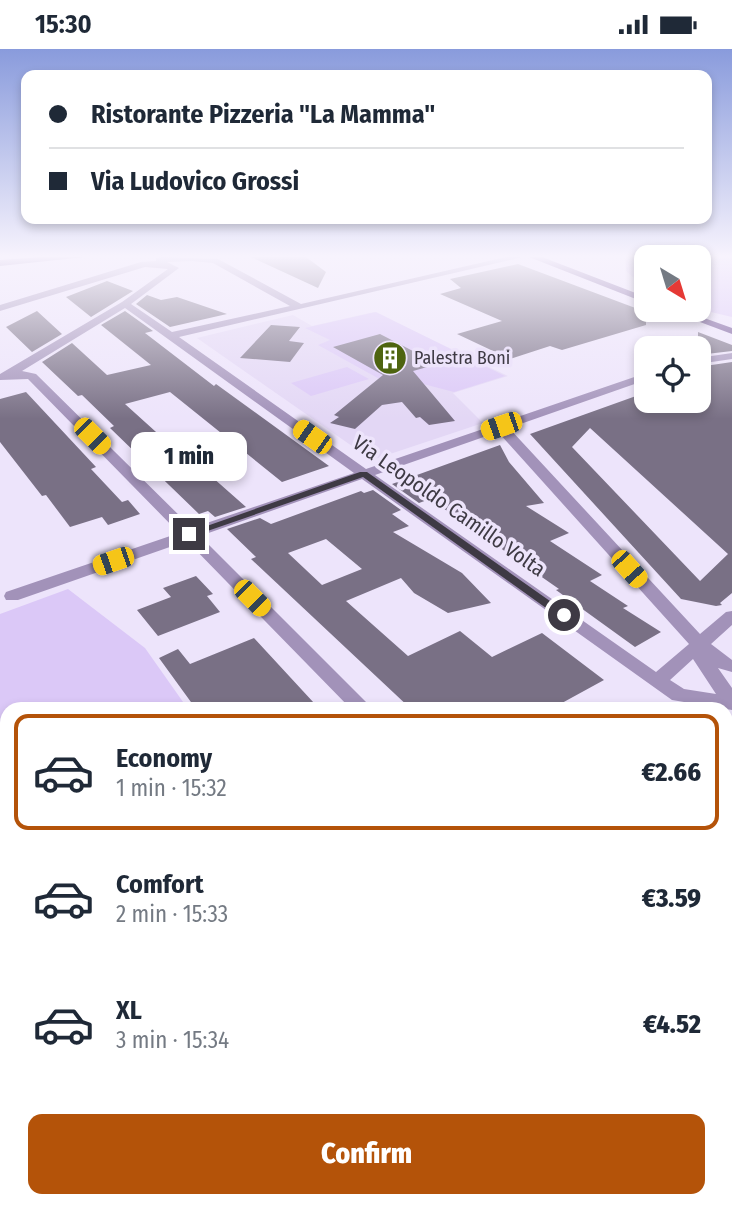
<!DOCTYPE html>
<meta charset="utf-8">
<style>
body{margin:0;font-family:"Fira Sans Condensed",sans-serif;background:#f6f6f7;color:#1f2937;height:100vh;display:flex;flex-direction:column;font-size:26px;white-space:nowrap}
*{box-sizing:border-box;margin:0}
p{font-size:23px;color:#747a83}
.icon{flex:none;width:38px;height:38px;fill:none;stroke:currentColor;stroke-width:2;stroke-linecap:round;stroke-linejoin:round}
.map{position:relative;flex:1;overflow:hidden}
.sheet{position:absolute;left:0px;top:653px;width:733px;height:506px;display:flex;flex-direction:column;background:#fff;border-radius:21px 21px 0 0;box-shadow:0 4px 10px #0003}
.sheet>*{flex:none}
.top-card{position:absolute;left:21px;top:21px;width:691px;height:154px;border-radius:14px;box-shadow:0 4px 10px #0003;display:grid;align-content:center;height:154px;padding:0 28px;background:#fff}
.needle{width:46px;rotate:142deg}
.fabs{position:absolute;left:634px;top:196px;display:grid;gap:14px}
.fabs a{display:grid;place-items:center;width:77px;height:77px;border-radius:14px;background:#fff;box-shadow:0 4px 10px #0003;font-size:35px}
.end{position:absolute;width:32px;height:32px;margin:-16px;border:9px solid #3e3a44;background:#fff;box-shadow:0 0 0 4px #fff}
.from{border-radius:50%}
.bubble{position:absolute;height:49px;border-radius:14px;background:#fff;box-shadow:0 4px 10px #0003;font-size:23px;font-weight:800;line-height:49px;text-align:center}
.car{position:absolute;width:21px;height:42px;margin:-21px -10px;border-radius:9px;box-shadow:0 0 5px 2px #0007;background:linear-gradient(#f5c518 24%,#345 0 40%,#f5c518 0 76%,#345 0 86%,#f5c518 0)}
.top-card b{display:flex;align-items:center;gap:24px;height:66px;font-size:26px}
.top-card b+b{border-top:2px solid #e0e1e3}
.top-card i{width:18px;height:18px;background:#1f2937}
ul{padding:12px 0 0;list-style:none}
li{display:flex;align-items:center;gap:21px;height:116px;margin:0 14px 10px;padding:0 14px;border:4px solid transparent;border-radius:14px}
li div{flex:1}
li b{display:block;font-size:26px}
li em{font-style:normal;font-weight:800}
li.current{border-color:#b45309}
li>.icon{width:63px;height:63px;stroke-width:1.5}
.cta{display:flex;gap:14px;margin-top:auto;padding:14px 28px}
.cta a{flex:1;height:80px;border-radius:14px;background:#b45309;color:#fff;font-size:28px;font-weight:800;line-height:80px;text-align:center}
.status{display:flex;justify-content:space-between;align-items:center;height:49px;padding:0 35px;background:#fff;direction:ltr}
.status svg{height:19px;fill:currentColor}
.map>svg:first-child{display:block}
</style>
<div class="status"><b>15:30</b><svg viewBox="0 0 49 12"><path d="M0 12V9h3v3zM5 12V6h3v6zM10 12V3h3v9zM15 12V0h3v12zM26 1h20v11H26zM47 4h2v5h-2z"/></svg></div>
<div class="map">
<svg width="732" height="1157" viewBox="0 0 732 1157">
<rect width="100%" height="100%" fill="#ede4fb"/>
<path fill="#e3d7f5" d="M374,263l134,64 -55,17 30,30 -111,37 -175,-122 96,-23 19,11z"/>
<path fill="#dbc8f7" d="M626,208h20v31l-20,-17z
M698,208h34v60l-34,-8z
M376,263l129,64 -51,16 -50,-13 -10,8 -76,-42 12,-5 -25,-12z
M347,318l22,12 -58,17 -20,-13z
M68,540l77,59 43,61h-181v492h108l-1,5h-114v-592z"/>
<path fill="#797085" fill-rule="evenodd" d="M251,208h55l20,15 -8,16z
M518,215l128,48v13l-84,25 -12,-4 -40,13 -53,-25 45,-13 -62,-27 21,-6 -11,-9z
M107,232l26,10 -42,26 -25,-20z
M147,246l14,5 16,-3 50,17 -57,13 -34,-23z
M37,262l25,23 -30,18 -26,-25z
M125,262l28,20 -8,2 69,53 2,-2 113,82 -47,16 -112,-90 -45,12 82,74 5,-1 34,30 -31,10 -7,-6 -9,3 -89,-86 4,-2 -32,-31 -4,1 -36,-34 30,-19 35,32 44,-10 -50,-40z
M271,276l29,2 -11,14 15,2 -14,19 -50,-4z
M698,283l34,13v6l-34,4z
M380,285l58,30 -25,7 42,50 -26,4 -9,-8 -4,1 -14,-16 -20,3 -27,24 -25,-6 9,-6 -5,-2 49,-40 -50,-28z
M732,313v231l-12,10 2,2 -6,1 -35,-7 -151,-165 106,-38 9,5h53v-34zM590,379l138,126 -28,27 -128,-134z
M26,343l70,75 -5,2 31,33 6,-2 12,14 -32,11 -6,-8 -32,10 -24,-32 -4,1 -42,-54v-43z
M500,396l9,17 35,41 -18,3 43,27 -19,8 52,34 -12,6 38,25 -5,2 38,24 -26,15 -79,-57 3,-1 -129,-90 -11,4 -27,-19z
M373,441l28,20 -9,4 17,12 -16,6 69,41 29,30 -43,10 -34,-20 -13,-15 -55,23 62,55 52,-25 32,26 50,-24 62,47 -53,29h-140l-160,-150 5,-2 -29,-28 33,-11 11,6 90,-33 3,2zM326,490l36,30 -40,16 -34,-32z
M196,527l17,18 -6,2 13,16 -62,24 -21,-26 34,-13 -8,-9z
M254,589l60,65 -13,6h-105l-37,-51 19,-9 12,15z"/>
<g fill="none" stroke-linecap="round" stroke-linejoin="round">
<path fill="#a292b9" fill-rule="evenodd" d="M162,208l56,2 83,45 205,-47h17l-344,80 187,132 280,-96v7l-137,48 191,206 26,-22 6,-1v14l-21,19 21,16v12l-14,-4 14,20v22l-60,-10 -310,-221 -162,57 173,173h-22l-164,-168 -169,59h-12l-2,-4 2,-4 173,-59 -151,-154 -28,1v-6l122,-72 46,-33 -23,-2 -145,44v-6l141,-43 15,-1v-3zM192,212l21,2 77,43 -118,26 -41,-28 48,-36 -12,-6zM125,259l229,165 -162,55 -156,-154 -14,-3zM498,383l191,212 -33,28 -281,-197zM693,610l23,35 -32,-5 -14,-9z
M732,304v6l-34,5v-6z
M420,1152h31l3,5h-32z"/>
<path fill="#68498d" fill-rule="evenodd" d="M43,208h42l-85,9v-6z
M529,208h13l104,40v6z
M668,261h14l50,18v6z"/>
</g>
<linearGradient id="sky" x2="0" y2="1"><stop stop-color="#899bdc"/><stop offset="0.56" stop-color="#f7f3fd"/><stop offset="1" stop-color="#f7f3fd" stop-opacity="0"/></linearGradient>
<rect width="732" height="370" fill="url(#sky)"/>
<path fill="#3e3a44" d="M360,423h7l200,141v5h-7l-197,-141 -170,59 -9,-2z"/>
<defs>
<g id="building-disc" transform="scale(1.75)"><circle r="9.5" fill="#4e6410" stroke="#ede4fb"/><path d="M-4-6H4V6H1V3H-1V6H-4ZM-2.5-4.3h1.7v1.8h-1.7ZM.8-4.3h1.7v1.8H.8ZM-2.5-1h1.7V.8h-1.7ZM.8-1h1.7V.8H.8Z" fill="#fff"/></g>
</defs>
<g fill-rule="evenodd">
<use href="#building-disc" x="390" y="309"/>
</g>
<g text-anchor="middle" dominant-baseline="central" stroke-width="7" stroke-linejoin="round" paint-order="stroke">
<g font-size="18" fill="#3e3a44" stroke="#ede4fb" text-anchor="start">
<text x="414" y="309">Palestra Boni</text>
</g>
<g font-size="21" fill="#3e3a44" stroke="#ede4fb">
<text transform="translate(449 457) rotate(35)">Via Leopoldo Camillo Volta</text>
</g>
</g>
</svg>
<div class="fabs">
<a><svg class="needle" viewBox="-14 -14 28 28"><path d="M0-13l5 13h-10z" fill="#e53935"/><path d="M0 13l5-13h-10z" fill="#747a83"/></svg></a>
<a><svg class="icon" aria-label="locate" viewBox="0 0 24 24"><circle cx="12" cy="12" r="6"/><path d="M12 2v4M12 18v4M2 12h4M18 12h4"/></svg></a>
</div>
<i class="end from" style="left:564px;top:566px"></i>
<i class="end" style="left:189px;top:485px"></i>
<div class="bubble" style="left:131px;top:383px;width:116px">1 min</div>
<i class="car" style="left:501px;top:377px;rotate:251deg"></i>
<i class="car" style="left:92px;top:387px;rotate:135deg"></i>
<i class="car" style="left:312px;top:388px;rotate:305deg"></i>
<i class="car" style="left:113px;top:512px;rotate:251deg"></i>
<i class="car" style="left:629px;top:520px;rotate:138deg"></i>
<i class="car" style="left:252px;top:549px;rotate:135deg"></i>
<div class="top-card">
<b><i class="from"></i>Ristorante Pizzeria &quot;La Mamma&quot;</b>
<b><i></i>Via Ludovico Grossi</b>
</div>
<section class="sheet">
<ul>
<li class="current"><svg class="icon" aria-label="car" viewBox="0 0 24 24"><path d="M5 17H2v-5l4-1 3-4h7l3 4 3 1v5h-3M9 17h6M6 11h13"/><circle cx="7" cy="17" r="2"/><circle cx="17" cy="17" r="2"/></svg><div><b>Economy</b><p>1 min · 15:32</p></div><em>€2.66</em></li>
<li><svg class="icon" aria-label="car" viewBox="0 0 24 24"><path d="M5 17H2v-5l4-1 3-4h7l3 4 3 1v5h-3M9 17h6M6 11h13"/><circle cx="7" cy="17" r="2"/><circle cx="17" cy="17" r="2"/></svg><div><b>Comfort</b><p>2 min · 15:33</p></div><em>€3.59</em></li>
<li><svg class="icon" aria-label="car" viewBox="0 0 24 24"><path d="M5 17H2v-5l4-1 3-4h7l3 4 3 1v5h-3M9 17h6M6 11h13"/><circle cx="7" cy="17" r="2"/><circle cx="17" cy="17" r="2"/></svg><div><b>XL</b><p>3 min · 15:34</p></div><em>€4.52</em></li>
</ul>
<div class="cta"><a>Confirm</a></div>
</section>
</div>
